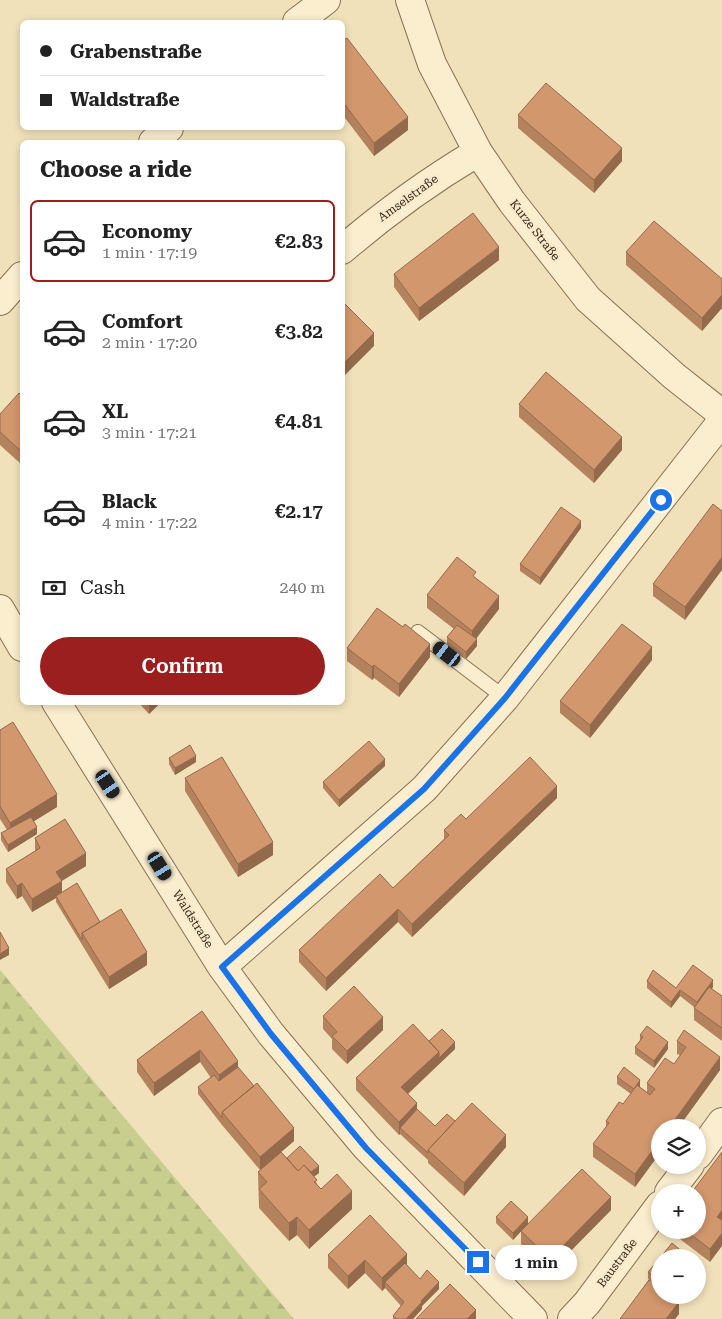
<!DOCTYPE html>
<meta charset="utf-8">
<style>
body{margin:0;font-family:"Roboto Serif",serif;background:#f6f6f6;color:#222;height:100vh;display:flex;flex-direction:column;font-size:19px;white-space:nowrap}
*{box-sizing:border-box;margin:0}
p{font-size:16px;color:#767676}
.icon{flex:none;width:28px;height:28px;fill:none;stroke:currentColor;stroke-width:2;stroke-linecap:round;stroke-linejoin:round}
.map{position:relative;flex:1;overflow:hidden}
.details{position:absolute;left:20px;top:140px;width:325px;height:565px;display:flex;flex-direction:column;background:#fff;border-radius:8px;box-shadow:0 2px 8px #0003}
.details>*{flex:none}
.banner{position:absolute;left:20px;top:20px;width:325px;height:110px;border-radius:8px;box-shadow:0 2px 8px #0003;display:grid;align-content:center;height:110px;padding:0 20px;background:#fff}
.fabs{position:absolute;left:651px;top:1119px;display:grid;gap:10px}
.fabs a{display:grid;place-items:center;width:55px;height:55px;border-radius:50%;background:#fff;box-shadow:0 2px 8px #0003;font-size:25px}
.end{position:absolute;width:22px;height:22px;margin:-11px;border:6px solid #1a73e8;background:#fff;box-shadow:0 0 0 2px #fff}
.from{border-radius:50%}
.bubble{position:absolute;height:35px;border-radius:18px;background:#fff;box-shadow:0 2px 8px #0003;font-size:16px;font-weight:600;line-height:35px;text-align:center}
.car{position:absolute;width:15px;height:30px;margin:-15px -8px;border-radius:6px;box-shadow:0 0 4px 1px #0007;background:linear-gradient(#222 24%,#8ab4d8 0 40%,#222 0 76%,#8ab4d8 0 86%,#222 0)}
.banner b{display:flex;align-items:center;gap:18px;height:48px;font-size:19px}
.banner b+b{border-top:1px solid #e0e0e0}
.banner i{width:12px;height:12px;background:#222}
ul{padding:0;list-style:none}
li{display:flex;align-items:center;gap:15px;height:82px;margin:0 10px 8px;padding:0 10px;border:2px solid transparent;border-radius:8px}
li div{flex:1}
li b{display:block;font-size:19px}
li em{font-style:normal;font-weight:600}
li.current{border-color:#9c1f20}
li>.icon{width:45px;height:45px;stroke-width:1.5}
h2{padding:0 20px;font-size:22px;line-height:60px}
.pay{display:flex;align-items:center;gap:12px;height:55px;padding:0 20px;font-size:19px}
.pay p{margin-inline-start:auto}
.button{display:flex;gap:10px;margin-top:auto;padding:10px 20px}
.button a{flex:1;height:58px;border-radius:30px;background:#9c1f20;color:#fff;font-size:20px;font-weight:600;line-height:58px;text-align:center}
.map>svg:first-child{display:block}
</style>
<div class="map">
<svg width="722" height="1319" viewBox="0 0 722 1319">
<defs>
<pattern id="forest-firs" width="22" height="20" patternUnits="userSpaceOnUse" patternTransform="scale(1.25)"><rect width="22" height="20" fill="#c8cf8e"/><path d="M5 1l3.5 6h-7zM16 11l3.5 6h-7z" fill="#acb27a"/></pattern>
</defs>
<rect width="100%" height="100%" fill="#f1e1bb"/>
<path fill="url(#forest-firs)" d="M0,970l294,349h-294z"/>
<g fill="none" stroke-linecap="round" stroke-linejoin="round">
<g stroke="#897054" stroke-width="16">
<path id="lane" d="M418,632l87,66"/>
</g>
<g stroke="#897054" stroke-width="30">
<path id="street" d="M410,0l22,64 46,88 34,50 76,97 86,77 48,38
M297,22l29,-22
M153,142l16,-14
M342,250c43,-37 87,-69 136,-98
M0,301l22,-25
M0,609l22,38
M56,702l166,265 49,67 95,113 167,172
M222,967l202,-178 81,-91 217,-277
M698,1155l24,-33
M669,1192l21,-27
M572,1319l15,-16 73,-98"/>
</g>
<use href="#lane" stroke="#fbeece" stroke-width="14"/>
<use href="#street" stroke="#fbeece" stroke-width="28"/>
</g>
<path fill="#b5825e" d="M342,41l66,89 -34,26 -32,-42z
M518,115l104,46 -28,32 -76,-65z
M626,252l96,27v29l-20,23 -76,-66z
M499,260l-80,61 -25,-34v-13z
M22,396v69l-22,-20v-31z
M519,404l103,46 -28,33 -75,-66z
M722,511l-37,109 -32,-24v-12z
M581,528l-41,57 -20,-14v-7z
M476,579l23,30 -23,29 1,8 -11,13 -19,-15v-7l7,-8 -27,-21v-13z
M347,648l83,9 -31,40 -25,-19 -2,2 -25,-19z
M652,660l-62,78 -30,-25v-12z
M138,702h23l-12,12z
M0,730l57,77 -23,14 3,13 -29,18 -7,-12v-7l6,-3 -7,-11z
M169,758l27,4 -21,13 -6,-11z
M385,766l-46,41 -16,-19v-6z
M185,778l88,77 -35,22 -53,-86z
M557,798l-145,139 -14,-15 -72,69 -27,-29v-12l94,-62 51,-49v-9l22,-11z
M35,838l51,28 -24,15v11l38,30 47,43 -38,24 -53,-87v-4l-24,14 -10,-16 -5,3 -11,-17v-13l29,-18z
M647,981l29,7 37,-1 -1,2 10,7v45l-28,-21v-13l-14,-11 -9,12 -24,-20z
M202,1011l36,56 56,74 -13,11 6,6 32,15 -5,3 3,8 4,5 31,20 -43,40 -12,-14 -8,6 -30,-33 -1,-36 23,-20 -21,18 -38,-45 -24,-31v-7l13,-9 -11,-16 -46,34 -17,-24v-12z
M323,1016l60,14 -36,34 -15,-15v-10l-9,-10z
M640,1035l28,14 -14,19 -19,-14v-7l5,-6z
M429,1041l26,8 -47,45 9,15 18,17 20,-5 51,26 -42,49 -36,-33v-3l-28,-26 -1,1 -43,-45v-12z
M677,1041l43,29 -85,117 -42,-30v-13l13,-16v-7l17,-17 8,-10 -14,-10v-7l23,9v1l7,5v-9l27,-19 6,-9 -3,-1z
M722,1152l-12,110 -38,-29v-3h26z
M611,1210l-61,62 -29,-28v-13l-8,9 -17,-17v-6l32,7z
M328,1255l79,11 13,13 19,10 -17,17v3l-9,10h-20v-3l8,-10 -16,-18 -3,3 -17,-18 -17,16 -20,-21z
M660,1258v37h10l9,7v12l-4,5h-55l29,-39 10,8 -11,-9v-7z"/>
<path fill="#936a4c" d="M408,117v13l-34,26v-13z
M622,148v13l-28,32v-13z
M499,247v13l-80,61v-13z
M722,295v13l-20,23v-13z
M374,333v13l-32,32v-13z
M622,437v13l-28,33v-13z
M581,521v7l-41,57v-7z
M722,557v13l-37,50v-13z
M499,596v13l-27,35v-13z
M477,639v7l-11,13v-7z
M430,644v13l-31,40v-13z
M652,647v13l-62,78v-13z
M374,665v13l-2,2v-13z
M149,702h12l-12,12z
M196,756v6l-21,13v-7z
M385,759v7l-46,41v-7z
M557,786v12l-145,139v-13z
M57,794v13l-47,29v-13z
M37,827v7l-29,18v-7z
M273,842v13l-35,22v-13z
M86,853v13l-30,18v-12z
M62,881v13l-6,2v2l-24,14v-13z
M22,883v13l-5,3v-13z
M398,909v13l-72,69v-13z
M9,948v7l-9,5v-6z
M147,952v13l-38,24v-12z
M713,980v7l-16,22v-7z
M680,990v6l-9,12v-6z
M383,1017v13l-36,34v-13z
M455,1042v7l-16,15v-6z
M668,1042v7l-14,19v-7z
M200,1050v12l-46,34v-13z
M439,1052v12l-38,36v-13z
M720,1057v13l-42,58h-9z
M238,1061v13l-19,14v-13z
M640,1080v6l-6,10v-7z
M417,1103v13l-17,12v6l-1,1v-13z
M294,1128v13l-34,29v-13z
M506,1135v12l-42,49v-13z
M660,1140v13l-25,34v-13z
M319,1166v7l-21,16v-7z
M352,1191v18l-43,40v-19z
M611,1197v13l-61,62v-13z
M722,1210v13l-5,-6z
M297,1217v18l-8,6v-18z
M528,1217v7l-15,16v-7z
M722,1233v13l-12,16v-13z
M407,1254v13l-22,15v6l-3,3v-13z
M365,1260v13l-17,16v-13z
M439,1282v7l-17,17v3l-9,10h-7l15,-18z
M679,1302v12l-4,5h-9z
M476,1310v9h-9z"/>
<path fill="#d2976d" stroke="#936a4c" d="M347,38l61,79 -34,26 -32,-42v-60z
M546,83l76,65 -28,32 -76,-65z
M473,213l26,34 -80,61 -25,-34z
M654,221l68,58v16l-20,23 -76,-66z
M344,303l30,30 -32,32v-60z
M546,372l76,65 -28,33 -75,-66z
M19,393l3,3v56l-22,-20v-18z
M713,504l9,7v46l-37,50 -32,-23z
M561,507l20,14 -41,57 -20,-14z
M457,557l19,15 -3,4 26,20 -27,35 -45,-36z
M377,608l26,19 2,-3 25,20 -31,40 -25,-19 -2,2 -25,-19z
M622,624l30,23 -62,78 -30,-24z
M457,625l20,14 -11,13 -19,-15z
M13,722l44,72 -47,29 -10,-17v-76z
M369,741l16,18 -46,41 -16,-18z
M190,745l6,11 -21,12 -6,-10z
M222,757l51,85 -35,22 -53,-86z
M530,757l27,29 -145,138 -14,-15 -72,69 -27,-28 81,-76 13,14 56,-53 -5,-5 17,-16 5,5z
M31,817l6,10 -29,18 -7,-12z
M65,819l21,34 -30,19 6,9 -30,18 -10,-16 -5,3 -11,-17 34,-21 -5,-10z
M77,883l23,39 -18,11v7l-26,-44z
M121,909l26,43 -38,25 -27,-44z
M0,932l9,16 -9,6z
M693,965l20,15 -16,22 -17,-12 -9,12 -24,-21 6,-11 23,18z
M354,986l29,31 -36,34 -15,-15 5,-4 -14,-16z
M709,987l13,9v32l-28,-20z
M202,1011l36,50 -19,14 -19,-25 -46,33 -17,-23z
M413,1024l26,28 -38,35 16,16 -18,19 -43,-44z
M647,1026l21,16 -14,19 -19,-14 8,-10 -3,-2z
M442,1029l13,13 -16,16v-6l-10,-11z
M684,1030l36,27 -51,71h-9v12l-25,34 -42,-30 16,-21 -3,-2 13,-19 4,2 14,-19 13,10 5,-6 -8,-6 18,-25 9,6 12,-17 -9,-6z
M238,1067l16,19 -32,26v6l-24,-31 16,-12 5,6z
M624,1067l16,13 -6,9 -17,-12z
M257,1083l37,45 -34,29 -38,-45z
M472,1103l34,32 -42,48 -36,-33z
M417,1109l18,17 12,-12 8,7 -27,29v3l-28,-25z
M300,1146l19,20 -8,6 -7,-7 -6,6 -11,-13z
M281,1152l17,19 6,-6 13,15 -3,2 7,7 16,-15 15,17 -43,39 -12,-13 -8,6 -30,-34 8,-7 -9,-10z
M722,1152v58l-5,7 5,3v13l-12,16 -25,-19h13v-38h-6z
M582,1169l29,28 -61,62 -29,-28z
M511,1201l17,16 -15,16 -17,-16z
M370,1215l37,39 -25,24 -17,-18 -17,16 -20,-21z
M672,1243l18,15h-30z
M660,1258v23l-12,-9z
M405,1263l15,16 7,-9 12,12 -18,19 1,1 -16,17h-9l-4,-3 11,-14 -19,-20z
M649,1280l11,8v7h10l9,7 -13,17h-46z
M450,1284l26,26 -9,9h-51z"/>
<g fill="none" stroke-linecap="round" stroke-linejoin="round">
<path stroke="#1a73e8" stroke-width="6" d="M478,1262l-112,-114 -95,-114 -49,-67 202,-178 81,-91 156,-198"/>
</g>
<g text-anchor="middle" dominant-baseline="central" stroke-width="5" stroke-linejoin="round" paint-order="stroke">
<g font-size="12" fill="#37281a" stroke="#f8ebcb">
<text transform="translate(408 198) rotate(-36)">Amselstraße</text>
<text transform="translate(535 230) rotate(52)">Kurze Straße</text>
<text transform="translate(193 919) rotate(58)">Waldstraße</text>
<text transform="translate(617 1263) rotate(-53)">Baustraße</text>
</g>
</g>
</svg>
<div class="fabs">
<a><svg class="icon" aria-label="layers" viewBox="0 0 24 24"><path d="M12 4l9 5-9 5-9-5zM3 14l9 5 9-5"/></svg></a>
<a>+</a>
<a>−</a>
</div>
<i class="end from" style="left:661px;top:500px"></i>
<i class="end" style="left:478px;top:1262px"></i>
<div class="bubble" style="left:495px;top:1245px;width:82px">1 min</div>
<i class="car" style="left:447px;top:654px;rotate:307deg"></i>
<i class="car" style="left:108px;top:784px;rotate:147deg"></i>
<i class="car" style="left:160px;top:866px;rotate:148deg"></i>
<div class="banner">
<b><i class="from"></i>Grabenstraße</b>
<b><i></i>Waldstraße</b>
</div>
<section class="details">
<h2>Choose a ride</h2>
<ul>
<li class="current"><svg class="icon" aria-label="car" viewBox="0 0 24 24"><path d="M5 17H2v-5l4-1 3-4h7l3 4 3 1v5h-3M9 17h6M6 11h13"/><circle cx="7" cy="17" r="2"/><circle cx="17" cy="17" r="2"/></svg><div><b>Economy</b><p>1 min · 17:19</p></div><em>€2.83</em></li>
<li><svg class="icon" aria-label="car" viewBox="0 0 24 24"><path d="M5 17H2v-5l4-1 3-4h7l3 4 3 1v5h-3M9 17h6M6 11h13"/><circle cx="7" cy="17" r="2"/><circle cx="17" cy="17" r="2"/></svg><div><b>Comfort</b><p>2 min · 17:20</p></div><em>€3.82</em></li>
<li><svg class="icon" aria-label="car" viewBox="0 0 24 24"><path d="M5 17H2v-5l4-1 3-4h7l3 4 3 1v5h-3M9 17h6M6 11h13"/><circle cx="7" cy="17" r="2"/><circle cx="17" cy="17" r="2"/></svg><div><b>XL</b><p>3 min · 17:21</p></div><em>€4.81</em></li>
<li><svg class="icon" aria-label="car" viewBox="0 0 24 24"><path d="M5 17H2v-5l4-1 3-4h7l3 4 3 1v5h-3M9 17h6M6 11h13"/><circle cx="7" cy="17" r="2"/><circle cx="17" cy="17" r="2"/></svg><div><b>Black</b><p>4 min · 17:22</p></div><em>€2.17</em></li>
</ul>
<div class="pay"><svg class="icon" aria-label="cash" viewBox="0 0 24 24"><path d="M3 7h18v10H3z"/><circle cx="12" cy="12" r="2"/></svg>Cash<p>240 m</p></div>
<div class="button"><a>Confirm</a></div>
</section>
</div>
